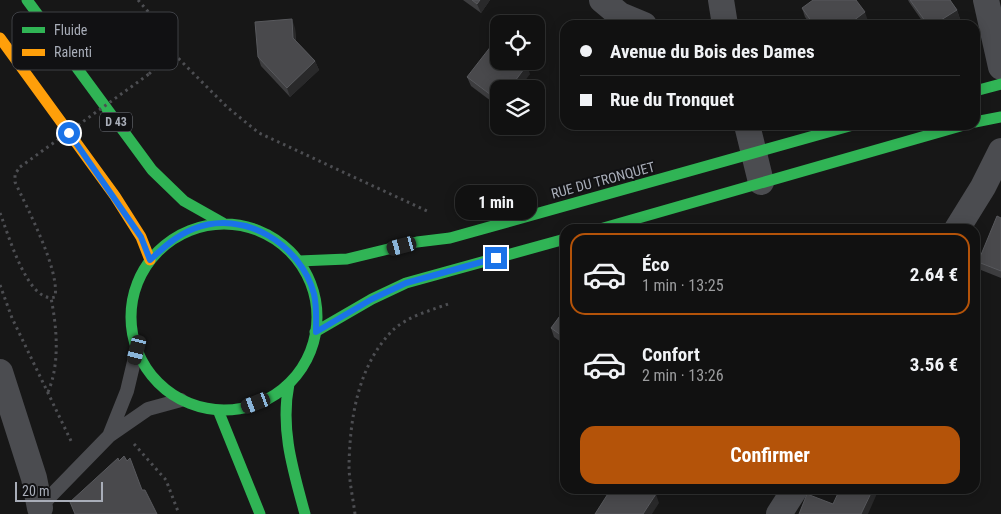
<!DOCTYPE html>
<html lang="fr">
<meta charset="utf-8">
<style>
body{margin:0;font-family:"Roboto Condensed",sans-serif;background:#1e1f1f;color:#f1f3f6;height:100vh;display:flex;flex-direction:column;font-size:19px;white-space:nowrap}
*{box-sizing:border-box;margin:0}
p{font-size:16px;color:#9c9d9f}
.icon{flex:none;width:28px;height:28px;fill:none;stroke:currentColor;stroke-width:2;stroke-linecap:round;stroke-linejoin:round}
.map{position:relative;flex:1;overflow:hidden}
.details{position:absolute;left:560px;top:224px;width:420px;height:270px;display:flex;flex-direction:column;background:#111;border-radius:15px;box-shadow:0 2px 12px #0003,0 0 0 1px #303131}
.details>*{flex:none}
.banner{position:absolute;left:560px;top:20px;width:420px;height:110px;border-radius:15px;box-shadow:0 2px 12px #0003,0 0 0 1px #303131;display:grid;align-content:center;height:110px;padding:0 20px;background:#111}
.buttons{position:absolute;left:490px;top:15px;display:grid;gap:10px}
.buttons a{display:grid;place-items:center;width:55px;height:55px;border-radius:10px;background:#111;box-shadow:0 2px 12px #0003,0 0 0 1px #303131;font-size:25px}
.scale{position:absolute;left:15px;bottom:12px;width:88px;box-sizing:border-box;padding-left:5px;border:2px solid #a8adb8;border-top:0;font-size:14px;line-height:18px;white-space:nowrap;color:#a8adb8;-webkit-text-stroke:4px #111113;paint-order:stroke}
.end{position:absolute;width:22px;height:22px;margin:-11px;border:6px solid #1a73e8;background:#fff;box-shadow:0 0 0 2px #fff}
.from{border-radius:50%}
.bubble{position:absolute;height:35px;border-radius:15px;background:#111;box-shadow:0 2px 12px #0003,0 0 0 1px #303131;font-size:16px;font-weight:700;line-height:35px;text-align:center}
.car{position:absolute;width:15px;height:30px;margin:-15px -8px;border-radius:6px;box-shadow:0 0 4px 1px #0007;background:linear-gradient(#222 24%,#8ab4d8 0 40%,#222 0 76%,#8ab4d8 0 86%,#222 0)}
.banner b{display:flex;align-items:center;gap:18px;height:48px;font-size:19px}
.banner b+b{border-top:1px solid #303131}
.banner i{width:12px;height:12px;background:#f1f3f6}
ul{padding:9px 0 0;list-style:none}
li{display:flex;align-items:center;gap:15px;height:82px;margin:0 10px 8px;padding:0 10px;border:2px solid transparent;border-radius:15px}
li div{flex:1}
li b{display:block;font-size:19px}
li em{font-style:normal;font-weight:700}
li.active{border-color:#b45309}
li>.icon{width:45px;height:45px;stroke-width:1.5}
.cta{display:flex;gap:10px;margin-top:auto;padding:10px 20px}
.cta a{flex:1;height:58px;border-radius:15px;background:#b45309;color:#fff;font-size:20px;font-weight:700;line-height:58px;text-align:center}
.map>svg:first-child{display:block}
</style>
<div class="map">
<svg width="1001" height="514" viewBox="0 0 1001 514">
<rect width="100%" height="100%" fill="#171717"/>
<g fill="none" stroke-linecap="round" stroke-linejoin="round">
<path stroke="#4d4e52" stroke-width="3" stroke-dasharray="2.5 4" stroke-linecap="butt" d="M138,0l14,16 20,36 55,55 32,26 168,78
M149,74l23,-22
M0,213c8,20 28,92 55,84 5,-27 -28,-89 -40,-115v-8l5,-7
M0,285l12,33 60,125
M48,392c12,-28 9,-64 3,-94
M134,444l32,36 13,34
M355,514c-2,-16 -6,-33 -6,-49 1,-47 9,-100 44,-135 15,-14 39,-20 58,-27"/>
<path stroke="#4b4c50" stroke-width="14" d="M109,436l18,-45 10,-42
M38,509l71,-73 39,-27 33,-9"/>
<path stroke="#4b4c50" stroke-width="26" d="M602,0l18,15 24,10
M721,0l4,25
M986,0l15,67
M747,125l14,57
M957,229l26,-42 18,-36
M0,372l34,106 6,30
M779,514l16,-25"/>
<path stroke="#30b455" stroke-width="11" d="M27,0l125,170 32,31 39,22
M975,91l26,-7
M975,122l26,-5
M131 317a93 93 0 1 1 186 0a93 93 0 1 1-186 0Z
M600,229l364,-104
M299,261l48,-2 70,-17 33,-4 403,-113
M315,332l57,-33 34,-16 159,-44
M289,384c-9,45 4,86 16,130
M218,410l42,104"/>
<path stroke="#ff9f0a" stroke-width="11" d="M0,38l115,158 26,41 9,23"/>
<path stroke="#4d4e52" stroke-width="3" stroke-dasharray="2.5 4" stroke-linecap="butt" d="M20,167l129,-93"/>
</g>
<path fill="#3d3d3f" d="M463,0h27l-9,13z
M908,0h42l7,10 3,9 -9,6h-26l-16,-23z
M802,8l66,13 -5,4h-52l-6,-8z
M295,28l1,13 19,20 4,9 -29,27 -29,-31 -3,-9z
M530,74l-31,15v18l-28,-21 -4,-9z
M1001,218v60l-20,-8 -3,-8z
M565,309v36l-11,-8 -3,-9z"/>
<path fill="#29292a" d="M480,0h10l-9,13 -4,-9z
M957,10l3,9 -9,6h-18z
M865,12l3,9 -5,4h-9l-1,-4z
M292,19l3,9 1,19 -3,-9z
M315,61l4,9 -29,27 -3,-9z
M527,65l3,9 -11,15h-10z
M873,489h6l-11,25h-7z
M656,494l3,9 -7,11h-9z"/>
<path fill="#49494c" stroke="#58595d" d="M472,0h8l-3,4z
M813,0h43l9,12 -12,9 3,4h-42l-12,-17z
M910,0h40l7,10 -24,15h-5z
M292,19l1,19 22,23 -28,27 -29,-31 -3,-35z
M495,41l4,3v17h23l5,4 -18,24h-10v12l-32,-24z
M997,216l4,2v53l-23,-9z
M565,309v29l-14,-10z
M124,456l3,5 3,-3 12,32h3l12,24h-82l-5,-12 48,-44 1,3z
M611,489h37l8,5 -13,20h-48z
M840,489h33l-12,25h-62l8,-20 26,10z"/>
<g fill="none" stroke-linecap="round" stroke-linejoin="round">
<path stroke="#1a73e8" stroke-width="6" d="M69,133l72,104 9,23c14,-13 26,-24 43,-31 51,-21 108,16 121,65 3,13 2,26 2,38l56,-33 34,-16 90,-25"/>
</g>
<g text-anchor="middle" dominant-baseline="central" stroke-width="4" stroke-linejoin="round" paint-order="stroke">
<rect fill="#111113" stroke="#7b7e86" stroke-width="1" x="100" y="112.5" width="32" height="19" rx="4"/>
<g font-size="12" font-weight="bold" fill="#a8adb8">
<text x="116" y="122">D 43</text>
</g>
<g font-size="14" fill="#a8adb8" stroke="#111113">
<text transform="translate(603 180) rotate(-15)">RUE DU TRONQUET</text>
</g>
</g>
<rect x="12" y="12" width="166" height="58" rx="8" fill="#111113" stroke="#3e4045" stroke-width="1"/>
<rect x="22" y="27" width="23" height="6" fill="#30b455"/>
<rect x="22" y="49" width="23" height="7" fill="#ff9f0a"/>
<g font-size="14" fill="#a8adb8">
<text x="54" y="35">Fluide</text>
<text x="54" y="57">Ralenti</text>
</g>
</svg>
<div class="buttons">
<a><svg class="icon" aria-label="locate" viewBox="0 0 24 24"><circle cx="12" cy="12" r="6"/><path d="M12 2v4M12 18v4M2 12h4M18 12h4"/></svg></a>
<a><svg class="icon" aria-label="layers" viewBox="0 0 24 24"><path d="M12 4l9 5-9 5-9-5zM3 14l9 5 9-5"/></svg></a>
</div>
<div class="scale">20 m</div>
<i class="end from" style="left:69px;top:133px"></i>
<i class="end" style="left:496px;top:258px"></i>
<div class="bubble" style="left:455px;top:185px;width:82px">1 min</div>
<i class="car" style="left:402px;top:246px;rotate:255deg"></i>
<i class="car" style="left:137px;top:350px;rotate:194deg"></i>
<i class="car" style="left:256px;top:403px;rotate:249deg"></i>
<div class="banner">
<b><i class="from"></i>Avenue du Bois des Dames</b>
<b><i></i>Rue du Tronquet</b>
</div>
<section class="details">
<ul>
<li class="active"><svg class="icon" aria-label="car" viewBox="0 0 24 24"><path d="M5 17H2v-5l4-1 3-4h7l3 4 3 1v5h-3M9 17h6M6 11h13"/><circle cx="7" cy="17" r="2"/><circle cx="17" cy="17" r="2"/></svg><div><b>Éco</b><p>1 min · 13:25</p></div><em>2.64 €</em></li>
<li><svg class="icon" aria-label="car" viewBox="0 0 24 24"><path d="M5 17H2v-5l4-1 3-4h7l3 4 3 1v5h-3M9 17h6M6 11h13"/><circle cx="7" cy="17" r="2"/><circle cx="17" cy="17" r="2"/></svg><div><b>Confort</b><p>2 min · 13:26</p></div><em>3.56 €</em></li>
</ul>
<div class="cta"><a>Confirmer</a></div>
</section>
</div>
